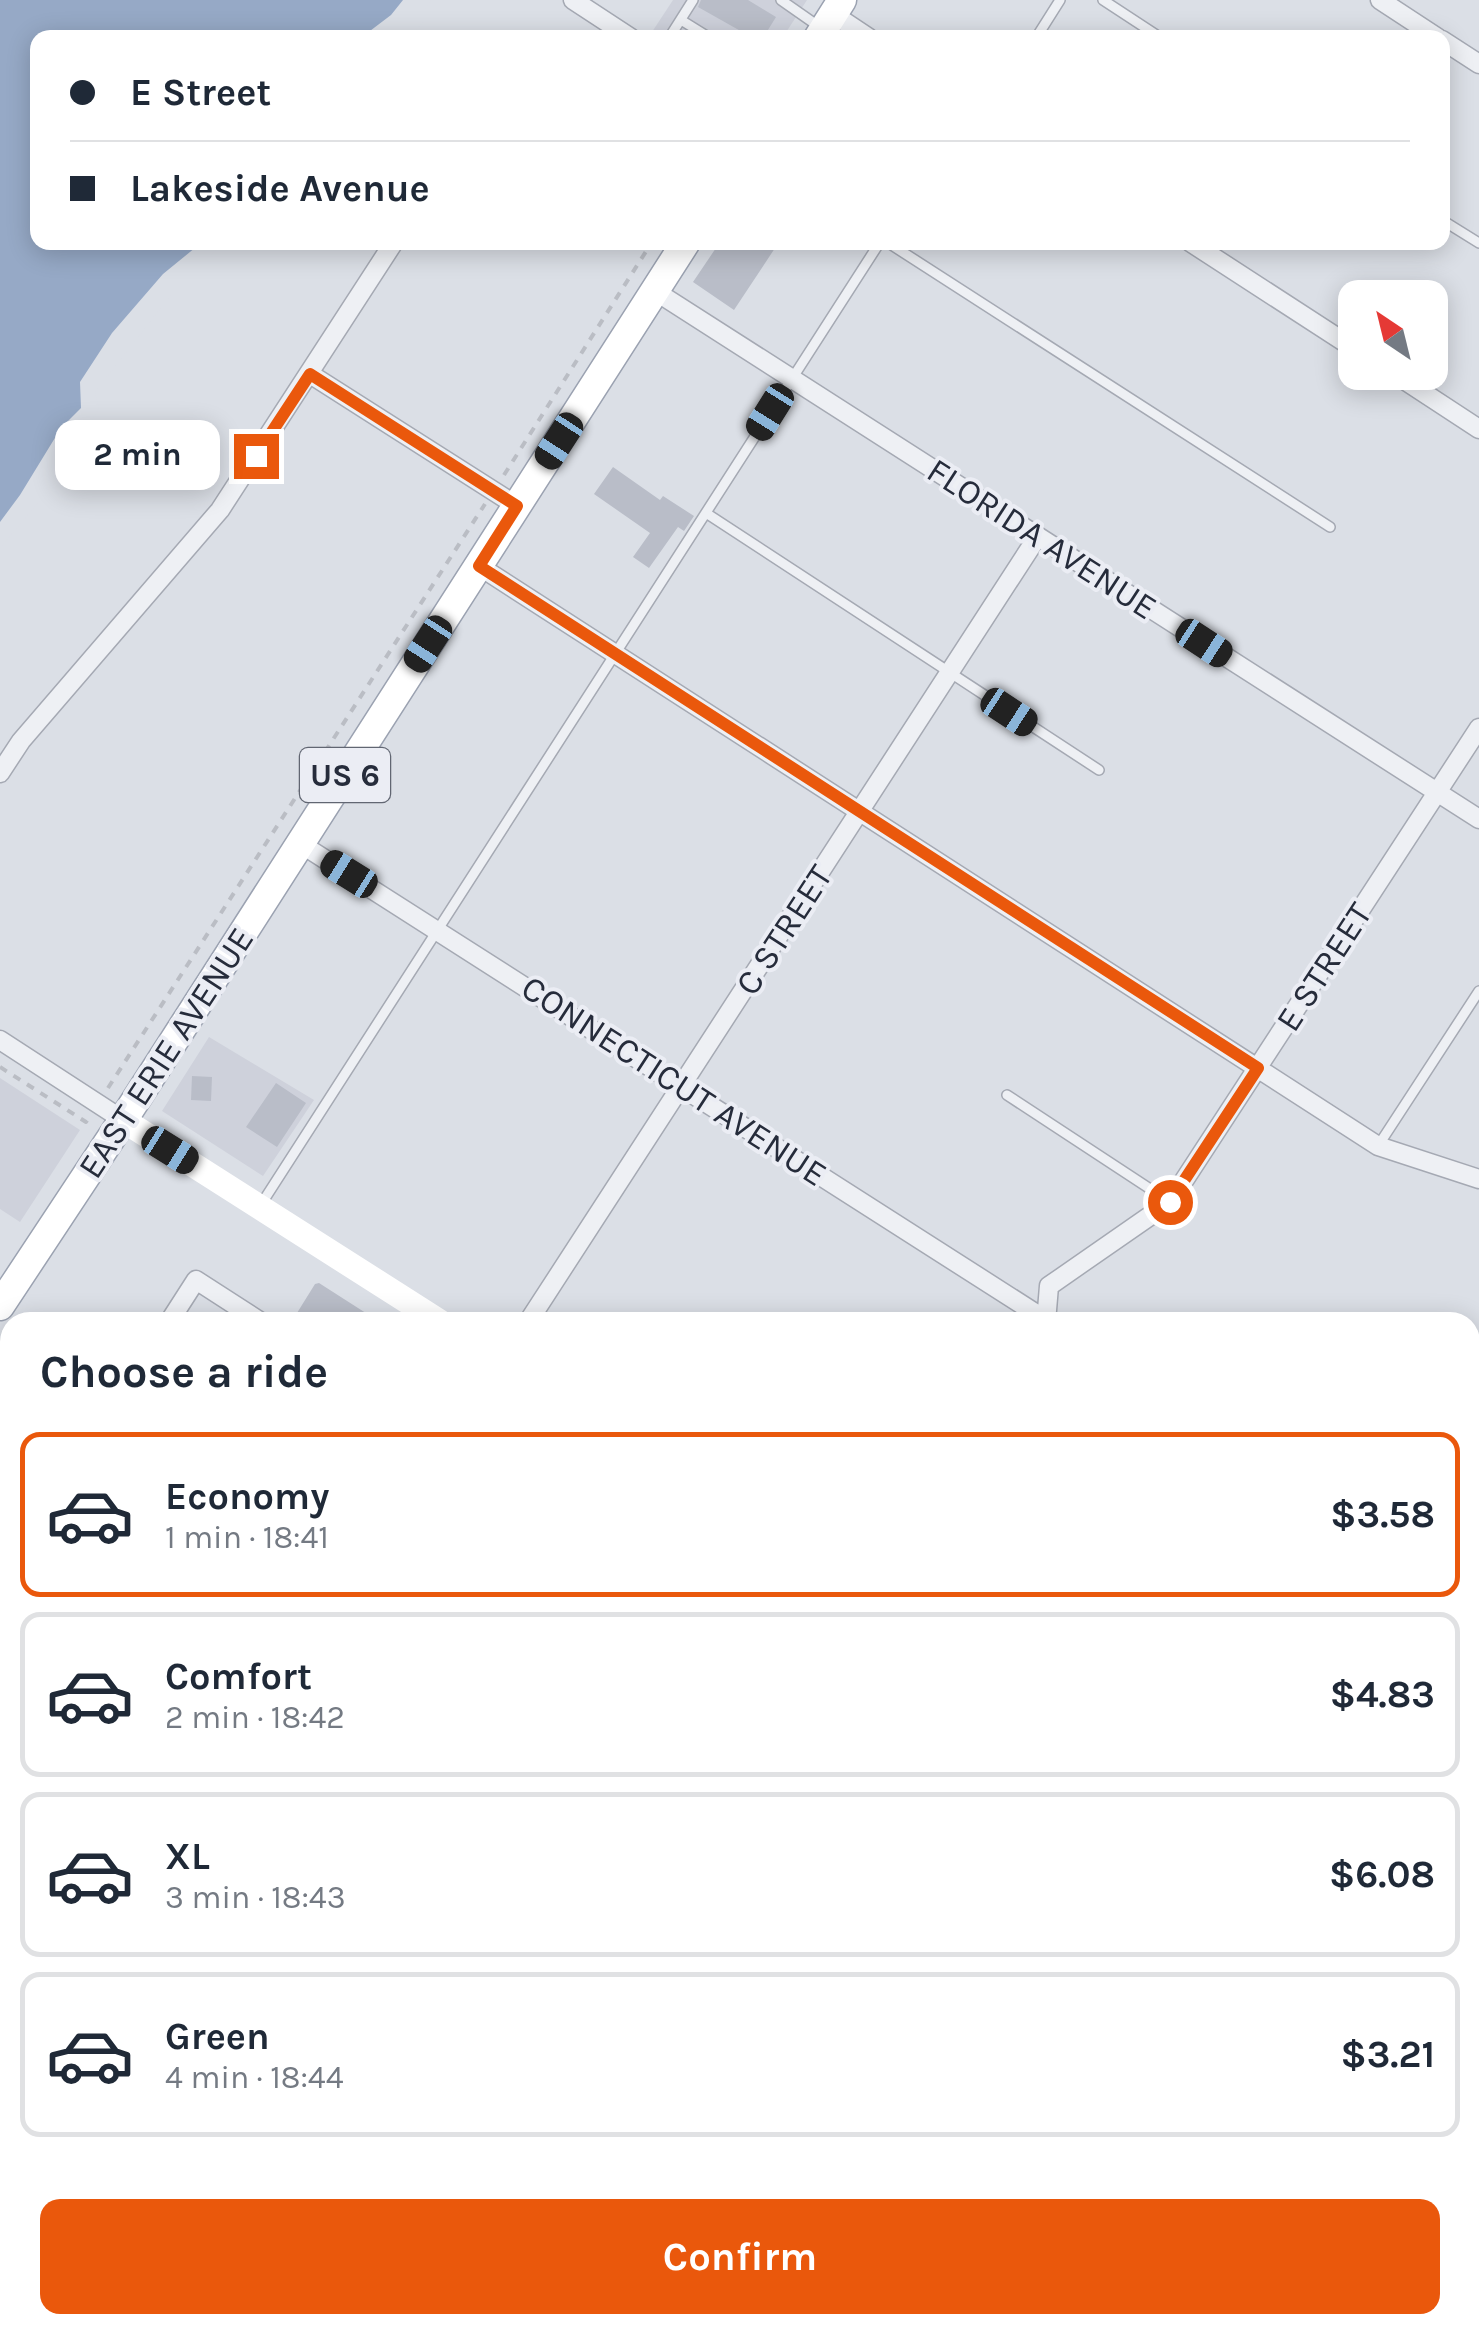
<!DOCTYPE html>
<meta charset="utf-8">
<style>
body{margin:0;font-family:Karla,sans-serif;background:#f6f6f7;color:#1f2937;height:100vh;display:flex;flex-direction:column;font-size:38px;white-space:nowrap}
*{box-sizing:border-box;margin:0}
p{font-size:32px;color:#747a83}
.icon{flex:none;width:55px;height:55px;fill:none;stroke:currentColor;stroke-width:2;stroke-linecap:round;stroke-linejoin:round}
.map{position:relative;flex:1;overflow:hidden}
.drawer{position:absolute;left:0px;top:1312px;width:1480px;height:1022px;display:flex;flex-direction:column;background:#fff;border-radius:30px 30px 0 0;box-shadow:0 5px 25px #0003}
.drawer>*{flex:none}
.banner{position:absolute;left:30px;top:30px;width:1420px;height:220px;border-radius:20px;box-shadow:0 5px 25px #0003;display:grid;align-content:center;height:220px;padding:0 40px;background:#fff}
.needle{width:65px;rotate:325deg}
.fabs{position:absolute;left:1338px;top:280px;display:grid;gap:20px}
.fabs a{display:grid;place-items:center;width:110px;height:110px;border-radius:20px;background:#fff;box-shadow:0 5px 25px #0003;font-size:50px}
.end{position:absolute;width:45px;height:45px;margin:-22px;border:12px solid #ea580c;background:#fff;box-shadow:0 0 0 5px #fff}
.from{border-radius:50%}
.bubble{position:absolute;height:70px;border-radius:20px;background:#fff;box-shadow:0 5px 25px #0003;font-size:32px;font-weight:700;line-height:70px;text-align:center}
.car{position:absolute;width:30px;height:60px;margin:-30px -15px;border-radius:12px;box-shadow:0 0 8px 2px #0007;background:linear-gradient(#222 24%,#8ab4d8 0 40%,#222 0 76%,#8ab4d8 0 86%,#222 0)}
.banner b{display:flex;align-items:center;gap:35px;height:95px;font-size:38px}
.banner b+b{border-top:2px solid #e0e1e3}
.banner i{width:25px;height:25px;background:#1f2937}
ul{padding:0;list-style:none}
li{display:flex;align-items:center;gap:30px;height:165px;margin:0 20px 15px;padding:0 20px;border:5px solid #e0e1e3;border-radius:20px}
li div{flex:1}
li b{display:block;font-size:38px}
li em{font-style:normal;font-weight:700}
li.selected{border-color:#ea580c}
li>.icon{width:90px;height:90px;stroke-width:1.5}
h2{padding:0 40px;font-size:45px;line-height:120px}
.cta{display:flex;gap:20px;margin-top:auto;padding:20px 40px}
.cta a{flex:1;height:115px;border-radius:20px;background:#ea580c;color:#fff;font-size:40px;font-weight:700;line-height:115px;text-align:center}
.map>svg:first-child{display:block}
</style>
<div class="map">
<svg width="1479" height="2334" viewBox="0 0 1479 2334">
<rect width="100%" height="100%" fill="#dbdfe6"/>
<path fill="#ced1db" d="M673,0h134l-24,37 -123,1 -8,-6z
M209,1037l105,63 -51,76 -101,-65z
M0,1078l80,52 -60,92 -20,-13z"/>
<path fill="#96a9c6" d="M0,0h426l-24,37 -364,1v204l181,1 -51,49 -78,99 5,15 -95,137z
M10,1895v430h1108l-55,9h-47l-2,-7c-13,-2 -32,-2 -43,7h-935l-36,-6v-431z
M1479,1911v109l-9,1v-109z
M1479,2164v103l-9,2v-104z"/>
<path fill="#dbdfe6" d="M403,0h28l-6,9v11l-16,18 -47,-1 29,-22z
M224,242l-53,53 -76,97 4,16 -46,77 -53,63v-26l20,-27 41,-67 20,-20 -1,-26 32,-49 51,-59 38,-31z"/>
<path fill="#b9bdc8" d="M701,0h47l28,17 -13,21h-10l-55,-31z
M720,242h59l-45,68 -41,-28z
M613,467l47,33 3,-4 31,20 -10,15 -6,-4 -29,41 -16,-11 17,-24 -56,-39z
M192,1076l20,1 -1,24 -20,-1z
M276,1083l30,20 -29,44 -31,-20z
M319,1283l39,25 22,14h-68l-15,-9 18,-29z"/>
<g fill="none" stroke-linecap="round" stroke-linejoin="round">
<g stroke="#a5a9b3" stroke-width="12">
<path id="lane" d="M781,0l40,28
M1103,0l58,38
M681,20l29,18
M669,38l24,-38
M1036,38l24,-38
M1442,220l37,23
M887,242l443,285
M706,513l393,257
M1007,1095l163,107
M1378,1146l101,-155
M262,1203l618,-961"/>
</g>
<g stroke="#a5a9b3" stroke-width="21">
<path id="street" d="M573,0l58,38
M1380,0l58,38
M833,14l36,24
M1442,40l37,24
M1190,242l165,107
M655,291l824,528
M1392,372l87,57
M310,374l207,132
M479,566l899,580 101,33
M0,773l21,-32 199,-231 174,-268
M301,844l745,476
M0,1040l123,80
M169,1322l27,-42 65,42
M528,1322l510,-786
M1046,1322l3,-36 121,-84 309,-474
M0,1375l10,6
M0,1585l10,-16
M1470,1633h9
M0,1705l10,7
M1470,1778l9,-1
M1470,1880l9,-2
M1470,2040l9,-1
M1470,2147l9,-1"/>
</g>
<g stroke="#9ba2b1" stroke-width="31">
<path id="primary" d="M818,38l24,-38
M0,1306l123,-186 563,-878"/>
</g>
<path stroke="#babdc4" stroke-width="4" stroke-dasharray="8 8" stroke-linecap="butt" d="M784,38l8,-13
M504,475l148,-233
M0,1067l86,55 3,-5
M108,1088l377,-584"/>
<use href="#lane" stroke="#eef0f4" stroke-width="9"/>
<use href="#street" stroke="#eef0f4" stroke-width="18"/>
<path stroke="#fff" stroke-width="25" d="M123,1120l317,202
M1470,1514l9,1"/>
<use href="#primary" stroke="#fff" stroke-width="28"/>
</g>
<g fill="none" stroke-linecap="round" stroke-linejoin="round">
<path stroke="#ea580c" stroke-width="12" d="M256,456l54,-82 207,132 -38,60 779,502 -88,134"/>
</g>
<g text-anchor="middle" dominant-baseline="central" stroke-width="8" stroke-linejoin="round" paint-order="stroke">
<rect fill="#ebedf4" stroke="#616672" stroke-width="2.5" x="300" y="748" width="90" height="54" rx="8"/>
<g font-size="32" font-weight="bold" fill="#262c3b">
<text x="345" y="775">US 6</text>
</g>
<g font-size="35" fill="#262c3b" stroke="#ebedf4">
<text transform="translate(1042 539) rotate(33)">FLORIDA AVENUE</text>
<text transform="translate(784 930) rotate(-57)">C STREET</text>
<text transform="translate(1324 967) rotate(-57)">E STREET</text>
<text transform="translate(166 1053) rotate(-57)">EAST ERIE AVENUE</text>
<text transform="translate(674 1081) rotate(33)">CONNECTICUT AVENUE</text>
</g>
</g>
</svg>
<div class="fabs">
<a><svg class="needle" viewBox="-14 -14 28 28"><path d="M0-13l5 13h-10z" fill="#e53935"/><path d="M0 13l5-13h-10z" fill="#747a83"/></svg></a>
</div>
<i class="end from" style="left:1170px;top:1202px"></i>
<i class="end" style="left:256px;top:456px"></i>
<div class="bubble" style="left:55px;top:420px;width:165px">2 min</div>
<i class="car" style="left:770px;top:412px;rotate:212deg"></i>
<i class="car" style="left:559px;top:441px;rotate:213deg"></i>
<i class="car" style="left:1204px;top:643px;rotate:123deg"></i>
<i class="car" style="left:428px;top:644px;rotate:213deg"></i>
<i class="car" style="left:1009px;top:712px;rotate:123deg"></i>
<i class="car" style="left:349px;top:874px;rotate:302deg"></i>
<i class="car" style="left:170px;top:1150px;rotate:122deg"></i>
<div class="banner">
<b><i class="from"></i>E Street</b>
<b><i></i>Lakeside Avenue</b>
</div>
<section class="drawer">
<h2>Choose a ride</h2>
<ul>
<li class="selected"><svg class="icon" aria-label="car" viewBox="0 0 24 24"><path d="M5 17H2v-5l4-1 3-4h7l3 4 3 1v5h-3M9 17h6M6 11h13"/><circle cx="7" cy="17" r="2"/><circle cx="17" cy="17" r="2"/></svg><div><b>Economy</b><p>1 min · 18:41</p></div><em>$3.58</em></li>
<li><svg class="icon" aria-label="car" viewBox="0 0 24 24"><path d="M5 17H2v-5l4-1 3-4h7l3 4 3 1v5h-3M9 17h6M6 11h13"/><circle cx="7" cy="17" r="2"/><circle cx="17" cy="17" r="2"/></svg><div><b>Comfort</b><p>2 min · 18:42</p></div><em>$4.83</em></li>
<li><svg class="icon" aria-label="car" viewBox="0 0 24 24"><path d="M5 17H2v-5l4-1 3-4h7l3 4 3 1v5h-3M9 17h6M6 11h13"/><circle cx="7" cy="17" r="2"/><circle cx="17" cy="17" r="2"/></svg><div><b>XL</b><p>3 min · 18:43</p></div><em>$6.08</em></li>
<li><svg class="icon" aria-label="car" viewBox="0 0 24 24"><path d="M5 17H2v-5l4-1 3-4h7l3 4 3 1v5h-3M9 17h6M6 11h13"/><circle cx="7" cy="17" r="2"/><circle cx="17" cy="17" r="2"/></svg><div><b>Green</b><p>4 min · 18:44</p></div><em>$3.21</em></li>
</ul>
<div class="cta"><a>Confirm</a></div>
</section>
</div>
